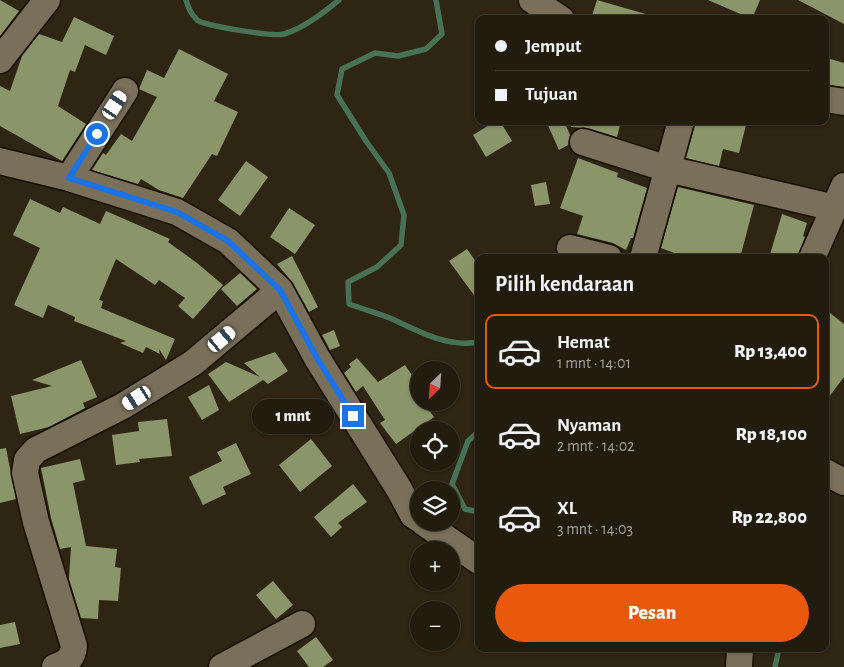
<!DOCTYPE html>
<html lang="id">
<meta charset="utf-8">
<style>
body{margin:0;font-family:"Alegreya Sans",sans-serif;background:#2e291c;color:#f1f3f6;height:100vh;display:flex;flex-direction:column;font-size:19px;white-space:nowrap}
*{box-sizing:border-box;margin:0}
p{font-size:16px;color:#a2a19e}
.icon{flex:none;width:28px;height:28px;fill:none;stroke:currentColor;stroke-width:2;stroke-linecap:round;stroke-linejoin:round}
.map{position:relative;flex:1;overflow:hidden}
.details{position:absolute;left:475px;top:254px;width:354px;height:398px;display:flex;flex-direction:column;background:#221c0e;border-radius:10px;box-shadow:0 1px 4px #0004,0 0 0 1px #3f3a2e}
.details>*{flex:none}
.banner{position:absolute;left:475px;top:15px;width:354px;height:110px;border-radius:10px;box-shadow:0 1px 4px #0004,0 0 0 1px #3f3a2e;display:grid;align-content:center;height:110px;padding:0 20px;background:#221c0e}
.needle{width:32px;rotate:205deg}
.fabs{position:absolute;left:410px;top:361px;display:grid;gap:10px}
.fabs a{display:grid;place-items:center;width:50px;height:50px;border-radius:50%;background:#221c0e;box-shadow:0 1px 4px #0004,0 0 0 1px #3f3a2e;font-size:25px}
.end{position:absolute;width:22px;height:22px;margin:-11px;border:6px solid #1a73e8;background:#fff;box-shadow:0 0 0 2px #fff}
.from{border-radius:50%}
.bubble{position:absolute;height:35px;border-radius:18px;background:#221c0e;box-shadow:0 1px 4px #0004,0 0 0 1px #3f3a2e;font-size:16px;font-weight:800;line-height:35px;text-align:center}
.car{position:absolute;width:15px;height:30px;margin:-15px -8px;border-radius:6px;box-shadow:0 0 4px 1px #0007;background:linear-gradient(#fff 24%,#345 0 40%,#fff 0 76%,#345 0 86%,#fff 0)}
.banner b{display:flex;align-items:center;gap:18px;height:48px;font-size:19px}
.banner b+b{border-top:1px solid #3f3a2e}
.banner i{width:12px;height:12px;background:#f1f3f6}
ul{padding:0;list-style:none}
li{display:flex;align-items:center;gap:15px;height:75px;margin:0 10px 8px;padding:0 10px;border:2px solid transparent;border-radius:10px}
li div{flex:1}
li b{display:block;font-size:19px}
li em{font-style:normal;font-weight:800}
li.active{border-color:#ea580c}
li>.icon{width:45px;height:45px;stroke-width:1.5}
h2{padding:0 20px;font-size:22px;line-height:60px}
.action{display:flex;gap:10px;margin-top:auto;padding:10px 20px}
.action a{flex:1;height:58px;border-radius:30px;background:#ea580c;color:#fff;font-size:20px;font-weight:800;line-height:58px;text-align:center}
.map>svg:first-child{display:block}
</style>
<div class="map">
<svg width="844" height="667" viewBox="0 0 844 667">
<rect width="100%" height="100%" fill="#2e2512"/>
<g fill="none" stroke-linecap="round" stroke-linejoin="round">
<path stroke="#477256" stroke-width="5.5" d="M186,0c2,8 5,14 11,20 8,6 77,17 87,14 20,-6 39,-21 55,-34
M436,0l6,34 -16,15 -28,7 -23,-3 -33,16 -5,26 29,46 23,32 15,42 -3,30 -24,22 -29,15 1,22c14,5 28,9 41,14 28,13 57,30 89,24
M479,431l-11,10 -16,43 13,25 14,3
M775,667l4,-19"/>
</g>
<path fill="#8a9669" d="M0,0l19,11 -19,25z
M597,0l52,15v4h-58z
M708,0h52l-8,19z
M798,0h46v24z
M74,17l40,19 -8,19 -21,-10 -10,27 -5,-2 -12,36 28,18 -24,37 -62,-35v-40l10,5 12,-35 17,-22 23,8z
M179,49l49,25 -14,27 24,11 -21,44 -5,-2 -29,44 -24,-8 -18,-11 -3,5 -46,-14 11,-17 3,2 15,-21 11,7 25,-44 -18,-8 8,-19 17,8z
M827,58l17,5v24l-19,-3z
M496,121h4l12,20 -26,16 -13,-22z
M546,121h18l6,14 -2,10 -9,5z
M571,121h50l-4,16 -29,-9 -17,-1z
M696,121h51l-8,32 -16,-4 -4,17 -33,-8z
M578,158l40,15 -1,4 30,11 -14,50h-2l-5,12 -13,-7 -36,-9 6,-18 -23,-8z
M246,161l22,16 -28,39 -22,-16z
M546,182l4,22 -15,2 -4,-21z
M678,187l76,18 -14,53h-53l-26,-10z
M30,199l30,14 3,-6 37,17 6,-13 64,28 -2,3 29,21 26,22 -30,34 -15,-13 7,-8 -26,-18 -4,5 -39,-26 -17,41 4,1 -2,7 74,31 -9,21 -7,-11 1,5 -14,-7 -3,6 -23,-10 6,-2 -52,-20 1,-4 -27,-12 -5,13 -29,-13 26,-57 -27,-13z
M289,208l26,17 -20,29 -25,-17z
M782,214l25,9 -4,13 2,1 -8,21h-28z
M467,249l12,17v36l-30,-41z
M292,256l26,51 -9,5 -16,-29 -16,-19z
M240,273l17,16 -20,17 -16,-17z
M825,309l19,15v53l-19,25z
M334,330l6,16 -10,4 -8,-15z
M275,352l13,19 -20,13 -5,-4 -34,22 -21,-28 18,-12 34,15 -16,-14z
M357,358l21,24 27,-17 14,20v17h4l11,15 -38,27 -16,-21 5,-3 -22,-34 -7,6 -12,-19 7,-6 -2,-3z
M81,360l16,37 -14,6 2,5 -36,19 -29,7 -9,-38 41,-10 -20,-6z
M209,385l10,25 -17,10 -14,-23z
M167,419l5,37 -33,3 1,3 -24,3 -4,-30 27,-4 -1,-9z
M311,439l21,27 -32,26 -21,-27z
M236,443l15,31 -28,13 3,7 -23,11 -14,-28 33,-16 -5,-9z
M6,448l10,51 -16,4v-54z
M80,459l5,21 -12,3 13,63 31,3 -2,18 6,1 -3,33 -19,-1 -1,19 -17,-1 -12,-39 2,-32 -11,2 -9,-31 -10,-50z
M353,484l14,18 -29,21 4,4 -11,10 -17,-20z
M273,581l20,24 -17,14 -20,-24z
M15,622l5,22 -20,4v-23z
M316,637l17,23 -10,7h-14l-12,-16z"/>
<g fill="none" stroke-linecap="round" stroke-linejoin="round">
<g stroke="#160e00" stroke-width="29">
<path id="minor" d="M532,0l29,19
M0,60l47,-60
M825,99l19,3
M583,142l85,27 167,39
M0,161l69,17 108,34 51,29 52,49 37,68 82,131 14,26 6,4
M69,178l56,-87
M570,248l39,10
M643,258l38,-137
M812,258l32,-72
M825,472l19,10
M423,522l56,39
M55,667c11,-4 18,-8 19,-21l-38,-124 -11,-49 2,-13 9,-10 87,-44 70,-43 87,-73
M222,667l80,-43
M739,667l1,-19"/>
</g>
<use href="#minor" stroke="#7a705a" stroke-width="26"/>
</g>
<g fill="none" stroke-linecap="round" stroke-linejoin="round">
<path stroke="#1a73e8" stroke-width="6" d="M97,134l-28,44 108,34 51,29 52,49 37,68 36,58"/>
</g>
</svg>
<div class="fabs">
<a><svg class="needle" viewBox="-14 -14 28 28"><path d="M0-13l5 13h-10z" fill="#e53935"/><path d="M0 13l5-13h-10z" fill="#a2a19e"/></svg></a>
<a><svg class="icon" aria-label="locate" viewBox="0 0 24 24"><circle cx="12" cy="12" r="6"/><path d="M12 2v4M12 18v4M2 12h4M18 12h4"/></svg></a>
<a><svg class="icon" aria-label="layers" viewBox="0 0 24 24"><path d="M12 4l9 5-9 5-9-5zM3 14l9 5 9-5"/></svg></a>
<a>+</a>
<a>−</a>
</div>
<i class="end from" style="left:97px;top:134px"></i>
<i class="end" style="left:353px;top:416px"></i>
<div class="bubble" style="left:252px;top:399px;width:82px">1 mnt</div>
<i class="car" style="left:115px;top:105px;rotate:33deg"></i>
<i class="car" style="left:222px;top:339px;rotate:50deg"></i>
<i class="car" style="left:137px;top:398px;rotate:238deg"></i>
<div class="banner">
<b><i class="from"></i>Jemput</b>
<b><i></i>Tujuan</b>
</div>
<section class="details">
<h2>Pilih kendaraan</h2>
<ul>
<li class="active"><svg class="icon" aria-label="car" viewBox="0 0 24 24"><path d="M5 17H2v-5l4-1 3-4h7l3 4 3 1v5h-3M9 17h6M6 11h13"/><circle cx="7" cy="17" r="2"/><circle cx="17" cy="17" r="2"/></svg><div><b>Hemat</b><p>1 mnt · 14:01</p></div><em>Rp 13,400</em></li>
<li><svg class="icon" aria-label="car" viewBox="0 0 24 24"><path d="M5 17H2v-5l4-1 3-4h7l3 4 3 1v5h-3M9 17h6M6 11h13"/><circle cx="7" cy="17" r="2"/><circle cx="17" cy="17" r="2"/></svg><div><b>Nyaman</b><p>2 mnt · 14:02</p></div><em>Rp 18,100</em></li>
<li><svg class="icon" aria-label="car" viewBox="0 0 24 24"><path d="M5 17H2v-5l4-1 3-4h7l3 4 3 1v5h-3M9 17h6M6 11h13"/><circle cx="7" cy="17" r="2"/><circle cx="17" cy="17" r="2"/></svg><div><b>XL</b><p>3 mnt · 14:03</p></div><em>Rp 22,800</em></li>
</ul>
<div class="action"><a>Pesan</a></div>
</section>
</div>
